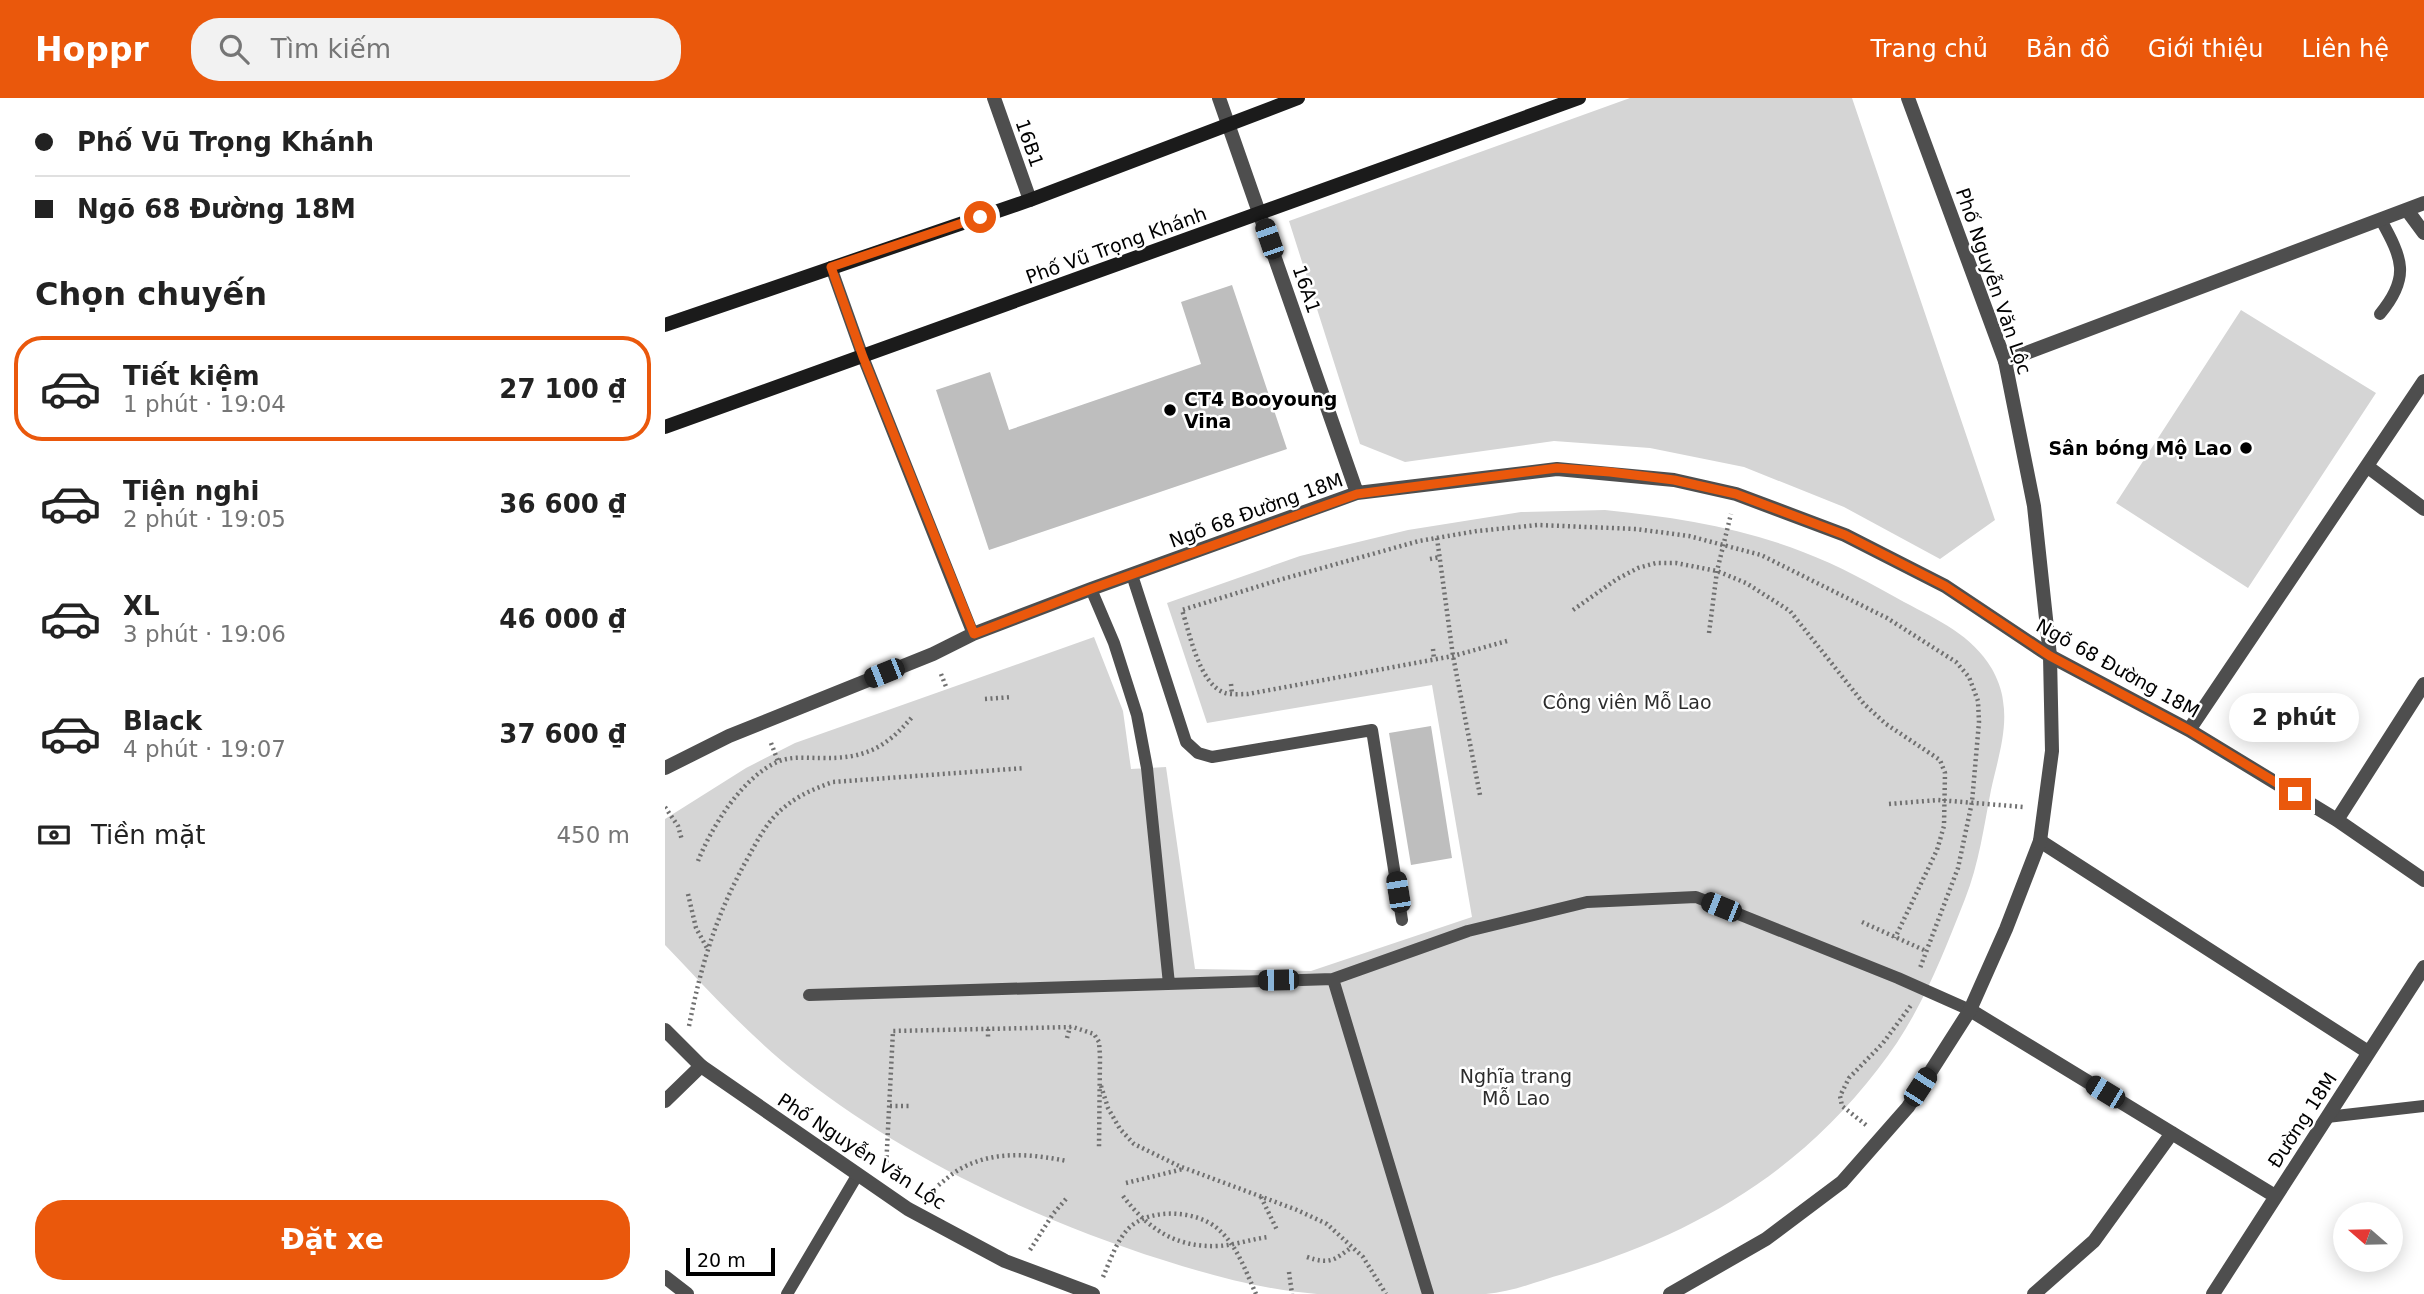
<!DOCTYPE html>
<html lang="vi">
<meta charset="utf-8">
<style>
body{margin:0;font-family:"DejaVu Sans",sans-serif;background:#f2f2f2;color:#222;height:100vh;display:flex;flex-direction:column;font-size:26px;white-space:nowrap}
*{box-sizing:border-box;margin:0}
p{font-size:23px;color:#767676}
.icon{flex:none;width:38px;height:38px;fill:none;stroke:currentColor;stroke-width:2;stroke-linecap:round;stroke-linejoin:round}
.map{position:relative;flex:1;overflow:hidden}
.drawer{display:flex;flex-direction:column;background:#fff;width:665px}
.drawer>*{flex:none}
.hud{display:grid;align-content:center;height:154px;padding:0 35px;background:#fff}
.needle{width:46px;rotate:290deg}
.controls{position:absolute;left:1668px;top:1104px;display:grid;gap:14px}
.controls a{display:grid;place-items:center;width:70px;height:70px;border-radius:50%;background:#fff;box-shadow:0 4px 18px #0003;font-size:35px}
.scale{position:absolute;left:21px;bottom:18px;width:89px;box-sizing:border-box;padding-left:7px;border:4px solid #000;border-top:0;font-size:19px;line-height:24px;white-space:nowrap;color:#000;-webkit-text-stroke:5px #fff;paint-order:stroke}
.end{position:absolute;width:32px;height:32px;margin:-16px;border:9px solid #ea580c;background:#fff;box-shadow:0 0 0 4px #fff}
.from{border-radius:50%}
.bubble{position:absolute;height:49px;border-radius:24px;background:#fff;box-shadow:0 4px 18px #0003;font-size:23px;font-weight:700;line-height:49px;text-align:center}
.car{position:absolute;width:21px;height:42px;margin:-21px -10px;border-radius:9px;box-shadow:0 0 5px 2px #0007;background:linear-gradient(#222 24%,#8ab4d8 0 40%,#222 0 76%,#8ab4d8 0 86%,#222 0)}
.hud b{display:flex;align-items:center;gap:24px;height:66px;font-size:26px}
.hud b+b{border-top:2px solid #e0e0e0}
.hud i{width:18px;height:18px;background:#222}
ul{padding:0;list-style:none}
li{display:flex;align-items:center;gap:21px;height:105px;margin:0 14px 10px;padding:0 21px;border:4px solid transparent;border-radius:28px}
li div{flex:1}
li b{display:block;font-size:26px}
li em{font-style:normal;font-weight:700}
li.selected{border-color:#ea580c}
li>.icon{width:63px;height:63px;stroke-width:1.5}
h2{padding:0 35px;font-size:32px;line-height:84px}
.pay{display:flex;align-items:center;gap:18px;height:77px;padding:0 35px;font-size:26px}
.pay p{margin-inline-start:auto}
.button{display:flex;gap:14px;margin-top:auto;padding:14px 35px}
.button a{flex:1;height:80px;border-radius:28px;background:#ea580c;color:#fff;font-size:28px;font-weight:700;line-height:80px;text-align:center}
header{display:flex;align-items:center;gap:42px;box-sizing:border-box;height:98px;padding:0 35px;background:#ea580c;color:#fff}
header strong{font-size:33px}
nav{display:flex;gap:38px;margin-inline-start:auto;font-size:24px}
.search{width:490px;height:63px;background:#f2f2f2;display:flex;align-items:center;gap:18px;box-sizing:border-box;padding:0 24px;border-radius:28px;color:#767676;font-size:26px}
main{display:flex;flex:1;min-height:0}
.map>svg:first-child{display:block}
</style>
<header>
<strong>Hoppr</strong>
<div class="search"><svg class="icon" aria-label="search" viewBox="0 0 24 24"><circle cx="10" cy="10" r="6"/><path d="M15 15l6 6"/></svg>Tìm kiếm</div>
<nav><a>Trang chủ</a><a>Bản đồ</a><a>Giới thiệu</a><a>Liên hệ</a></nav>
</header>
<main>
<section class="drawer">
<div class="hud">
<b><i class="from"></i>Phố Vũ Trọng Khánh</b>
<b><i></i>Ngõ 68 Đường 18M</b>
</div>
<h2>Chọn chuyến</h2>
<ul>
<li class="selected"><svg class="icon" aria-label="car" viewBox="0 0 24 24"><path d="M5 17H2v-5l4-1 3-4h7l3 4 3 1v5h-3M9 17h6M6 11h13"/><circle cx="7" cy="17" r="2"/><circle cx="17" cy="17" r="2"/></svg><div><b>Tiết kiệm</b><p>1 phút · 19:04</p></div><em>27 100 ₫</em></li>
<li><svg class="icon" aria-label="car" viewBox="0 0 24 24"><path d="M5 17H2v-5l4-1 3-4h7l3 4 3 1v5h-3M9 17h6M6 11h13"/><circle cx="7" cy="17" r="2"/><circle cx="17" cy="17" r="2"/></svg><div><b>Tiện nghi</b><p>2 phút · 19:05</p></div><em>36 600 ₫</em></li>
<li><svg class="icon" aria-label="car" viewBox="0 0 24 24"><path d="M5 17H2v-5l4-1 3-4h7l3 4 3 1v5h-3M9 17h6M6 11h13"/><circle cx="7" cy="17" r="2"/><circle cx="17" cy="17" r="2"/></svg><div><b>XL</b><p>3 phút · 19:06</p></div><em>46 000 ₫</em></li>
<li><svg class="icon" aria-label="car" viewBox="0 0 24 24"><path d="M5 17H2v-5l4-1 3-4h7l3 4 3 1v5h-3M9 17h6M6 11h13"/><circle cx="7" cy="17" r="2"/><circle cx="17" cy="17" r="2"/></svg><div><b>Black</b><p>4 phút · 19:07</p></div><em>37 600 ₫</em></li>
</ul>
<div class="pay"><svg class="icon" aria-label="cash" viewBox="0 0 24 24"><path d="M3 7h18v10H3z"/><circle cx="12" cy="12" r="2"/></svg>Tiền mặt<p>450 m</p></div>
<div class="button"><a>Đặt xe</a></div>
</section>
<div class="map">
<svg width="1759" height="1196" viewBox="0 0 1759 1196">
<rect width="100%" height="100%" fill="#fff"/>
<path fill="#d5d5d5" d="M965,0h222l143,422 -55,39 -96,-52 -100,-40 -94,-19 -96,-7 -149,21 -45,-18 -71,-223z
M1576,212l135,83 -128,195 -132,-85z
M940,412c68,7 135,17 198,42 35,13 69,32 101,50 34,18 68,33 88,67 5,9 10,21 11,32 5,29 -6,61 -12,89 -7,36 -12,74 -26,109 -24,61 -46,118 -87,170 -83,108 -187,166 -315,205 -25,7 -51,18 -77,20 -29,0 -60,0 -90,0 -26,0 -53,0 -79,0 -52,-4 -104,-18 -154,-34 -126,-40 -256,-101 -360,-182 -51,-39 -94,-87 -138,-133v-126l81,-51 49,-25 299,-106 29,74 8,58 35,-2 29,202 116,2 161,-54 -40,-232 -225,38 -40,-120 133,-47 108,-26 113,-18z"/>
<path fill="#bebebe" d="M567,187l55,164 -298,101 -53,-160 54,-18 19,58 192,-66 -20,-62z
M766,628l21,132 -41,7 -22,-132z"/>
<g fill="none" stroke-linecap="round" stroke-linejoin="round">
<path stroke="#707070" stroke-width="4.5" stroke-dasharray="2 3.5" stroke-linecap="butt" d="M772,440l16,118 27,139
M765,461l10,-2
M908,512l44,-31 21,-11 18,-5h20l41,8 29,12 44,28 74,93 22,20 54,36 5,13 -1,53 -7,24 -42,88
M1044,535l8,-62 14,-57
M842,543l-54,15 -205,38c-7,0 -16,1 -23,-1 -26,-9 -35,-59 -43,-83l97,-30 140,-39 58,-10 61,-6 98,4 53,7 72,19 126,63 69,44 13,15 9,24 1,21 -7,80 -14,66 -38,100
M768,551l1,10
M276,576l6,15
M566,586l1,10
M320,601l27,-2
M106,645l7,18
M1224,706l49,-4 86,7
M0,709l13,19 4,14
M33,763c14,-35 44,-83 79,-99 13,-6 29,-4 43,-4 44,1 65,-9 93,-42
M23,796l8,34 11,20
M1197,824l64,29
M24,928c13,-65 28,-114 61,-172 8,-15 18,-33 31,-44 16,-14 32,-21 52,-28l192,-14
M323,931v11
M402,940l3,-11
M436,988l7,22 12,21 14,15 45,22 118,44 30,14 36,33 23,37
M225,1008h21
M1201,1027l-24,-19 -2,-10 9,-18 34,-35 29,-39
M221,1070l7,-137 180,-4 21,7 5,8 1,14 -1,91
M461,1085l57,-14
M261,1098c11,-9 22,-20 34,-27 34,-19 71,-15 107,-8
M458,1098c25,33 53,52 96,50 16,-1 33,-7 49,-9
M596,1099l16,33
M365,1152l23,-36 13,-15
M642,1159c23,8 27,3 45,-10
M624,1174l3,22
M438,1179c7,-16 13,-35 25,-48 21,-22 69,-19 90,0 19,16 28,43 38,65"/>
<path stroke="#4e4e4e" stroke-width="12" d="M166,169l32,90 110,277
M1715,216c31,-37 22,-56 1,-94
M467,477l54,167 12,11 14,4 160,-27 30,190
M426,491l23,54 23,72 10,53 22,216
M668,881l95,315
M144,897l524,-16 135,-48 119,-29 109,-5 202,81 72,32
M1662,1019l97,-11
M122,1196l71,-120"/>
<path stroke="#4e4e4e" stroke-width="14" d="M329,0l36,102
M554,0l138,395
M1742,112l17,23
M1340,263l419,-158
M1703,369l56,42
M1524,632l235,-349
M0,670l64,-32 204,-82 40,-20 118,-45 266,-96 200,-24 117,11 62,14 109,41 100,51 105,70 139,74 148,90 87,60
M1672,722l87,-136
M1375,743l328,211
M1305,912l305,186
M0,1003l36,-35
M0,1179l22,17
M1369,1196l60,-53 78,-108
M1548,1196l211,-327"/>
<path stroke="#4e4e4e" stroke-width="14" d="M0,932l36,36 207,143 97,52 88,33
M1005,1196l96,-55 76,-57 66,-75 62,-97 36,-81 34,-88 12,-90 -2,-95 -16,-150 -29,-145 -97,-263"/>
<path stroke="#1b1b1b" stroke-width="14" d="M0,227l365,-125 268,-102
M0,329l914,-329"/>
</g>
<g fill="none" stroke-linecap="round" stroke-linejoin="round">
<path stroke="#ea580c" stroke-width="9" d="M315,119l-149,50 32,90 111,277 117,-45 266,-95 200,-26 53,4 64,8 62,14 109,41 100,51 105,70 139,74 106,64"/>
</g>
<g fill="#000" stroke="#fff" stroke-width="2.5">
<circle cx="505" cy="312" r="7"/>
<circle cx="1581" cy="350" r="7"/>
</g>
<g text-anchor="middle" dominant-baseline="central" stroke-width="5" stroke-linejoin="round" paint-order="stroke">
<g font-size="19" fill="#000" stroke="#fff">
<text transform="translate(365 45) rotate(71)">16B1</text>
<text transform="translate(451 147) rotate(-20)">Phố Vũ Trọng Khánh</text>
<text transform="translate(1329 183) rotate(71)">Phố Nguyễn Văn Lộc</text>
<text transform="translate(642 191) rotate(71)">16A1</text>
<text transform="translate(591 412) rotate(-20)">Ngõ 68 Đường 18M</text>
<text transform="translate(1453 570) rotate(29)">Ngõ 68 Đường 18M</text>
<text transform="translate(1637 1022) rotate(-57)">Đường 18M</text>
<text transform="translate(197 1053) rotate(33)">Phố Nguyễn Văn Lộc</text>
</g>
<g font-size="19" font-weight="bold" fill="#000" stroke="#fff" text-anchor="start">
<text x="519" y="301">CT4 Booyoung<tspan x="519" dy="22">Vina</tspan></text>
<text x="1567" y="350" text-anchor="end">Sân bóng Mộ Lao</text>
</g>
<g font-size="19" fill="#2c2c2c" stroke="#fff">
<text x="962" y="604">Công viên Mỗ Lao</text>
<text x="851" y="978">Nghĩa trang<tspan x="851" dy="22">Mỗ Lao</tspan></text>
</g>
</g>
</svg>
<div class="controls">
<a><svg class="needle" viewBox="-14 -14 28 28"><path d="M0-13l5 13h-10z" fill="#e53935"/><path d="M0 13l5-13h-10z" fill="#767676"/></svg></a>
</div>
<div class="scale">20 m</div>
<i class="end from" style="left:315px;top:119px"></i>
<i class="end" style="left:1630px;top:696px"></i>
<div class="bubble" style="left:1564px;top:595px;width:130px">2 phút</div>
<i class="car" style="left:604px;top:141px;rotate:341deg"></i>
<i class="car" style="left:219px;top:575px;rotate:248deg"></i>
<i class="car" style="left:733px;top:794px;rotate:351deg"></i>
<i class="car" style="left:1056px;top:809px;rotate:292deg"></i>
<i class="car" style="left:613px;top:882px;rotate:269deg"></i>
<i class="car" style="left:1255px;top:989px;rotate:33deg"></i>
<i class="car" style="left:1440px;top:994px;rotate:301deg"></i>
</div>
</main>
